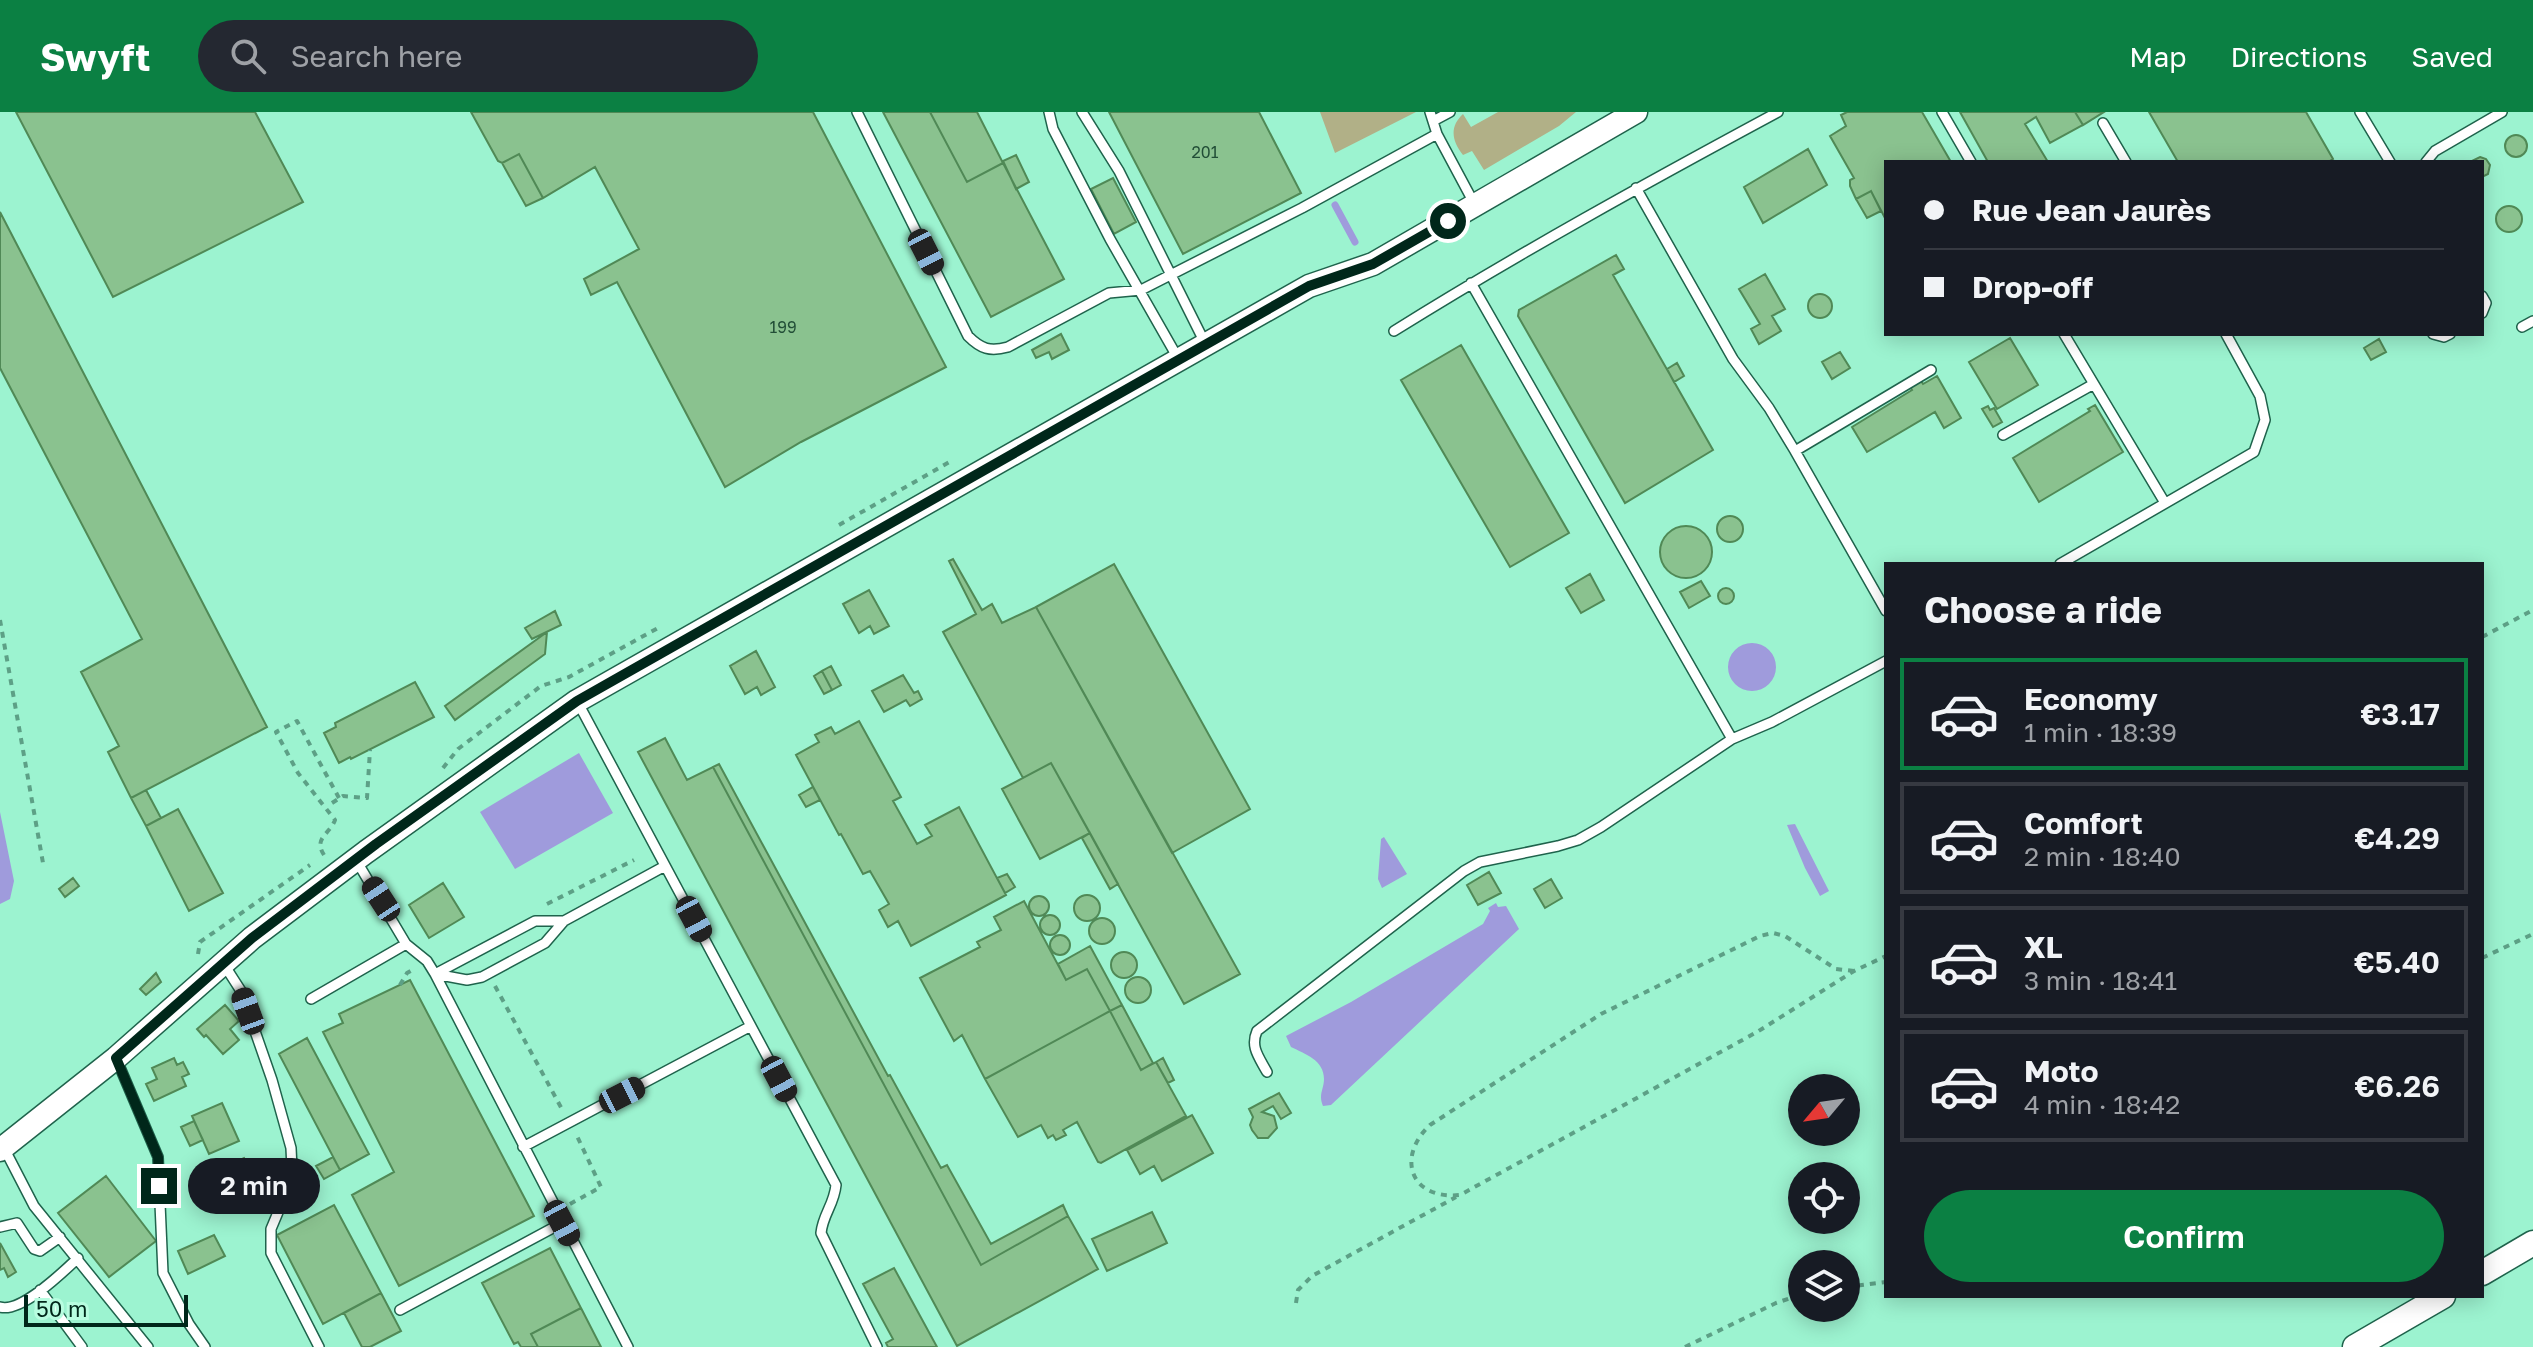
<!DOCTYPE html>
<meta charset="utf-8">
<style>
body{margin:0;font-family:"Golos Text",sans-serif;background:#242831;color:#f1f3f6;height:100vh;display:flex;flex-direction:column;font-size:30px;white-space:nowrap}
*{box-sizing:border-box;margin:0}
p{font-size:26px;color:#9ea1a6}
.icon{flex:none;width:44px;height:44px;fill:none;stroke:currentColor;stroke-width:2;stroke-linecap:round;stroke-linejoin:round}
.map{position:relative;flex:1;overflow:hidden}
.sheet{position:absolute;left:1884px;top:450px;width:600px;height:736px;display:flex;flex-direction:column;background:#171b24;border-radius:0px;box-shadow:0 4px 20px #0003}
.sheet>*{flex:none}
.guide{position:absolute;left:1884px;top:48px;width:600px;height:176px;border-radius:0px;box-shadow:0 4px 20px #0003;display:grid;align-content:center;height:176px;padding:0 40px;background:#171b24}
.needle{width:52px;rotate:241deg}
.tools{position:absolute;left:1788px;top:962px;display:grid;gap:16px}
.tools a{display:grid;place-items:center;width:72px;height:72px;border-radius:50%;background:#171b24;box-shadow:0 4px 20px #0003;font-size:40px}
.scale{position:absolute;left:24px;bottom:20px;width:164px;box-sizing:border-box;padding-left:8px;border:4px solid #00271a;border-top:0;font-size:22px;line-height:28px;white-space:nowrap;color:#00271a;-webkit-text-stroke:6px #b8fde0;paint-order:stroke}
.end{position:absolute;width:36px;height:36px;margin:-18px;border:10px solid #00271a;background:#fff;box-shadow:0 0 0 4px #fff}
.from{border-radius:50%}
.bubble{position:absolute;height:56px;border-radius:28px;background:#171b24;box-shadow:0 4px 20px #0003;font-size:26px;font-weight:600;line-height:56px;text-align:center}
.car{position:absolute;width:24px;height:48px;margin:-24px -12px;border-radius:10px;box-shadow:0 0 6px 2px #0007;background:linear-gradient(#222 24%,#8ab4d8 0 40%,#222 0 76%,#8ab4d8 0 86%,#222 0)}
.guide b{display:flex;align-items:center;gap:28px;height:76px;font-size:30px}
.guide b+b{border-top:2px solid #363941}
.guide i{width:20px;height:20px;background:#f1f3f6}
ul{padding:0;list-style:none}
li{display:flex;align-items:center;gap:24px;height:112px;margin:0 16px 12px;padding:0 24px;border:4px solid #363941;border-radius:0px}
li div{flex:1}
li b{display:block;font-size:30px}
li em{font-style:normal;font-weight:600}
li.selected{border-color:#0b8043}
li>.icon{width:72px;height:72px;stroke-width:1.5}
h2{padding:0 40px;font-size:36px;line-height:96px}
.cta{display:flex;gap:16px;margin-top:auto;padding:16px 40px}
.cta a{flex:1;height:92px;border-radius:48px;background:#0b8043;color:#fff;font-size:32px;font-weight:600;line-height:92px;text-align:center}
header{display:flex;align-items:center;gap:48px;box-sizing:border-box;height:112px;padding:0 40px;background:#0b8043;color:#fff}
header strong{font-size:38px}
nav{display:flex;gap:44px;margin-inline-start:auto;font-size:28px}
.search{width:560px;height:72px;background:#242831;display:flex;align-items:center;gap:20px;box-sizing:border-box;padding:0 28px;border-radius:44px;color:#9ea1a6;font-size:30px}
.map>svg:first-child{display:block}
</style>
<header>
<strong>Swyft</strong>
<div class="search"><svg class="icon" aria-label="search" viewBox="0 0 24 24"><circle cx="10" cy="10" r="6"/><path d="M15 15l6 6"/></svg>Search here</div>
<nav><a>Map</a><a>Directions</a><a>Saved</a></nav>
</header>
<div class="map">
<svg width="2533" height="1235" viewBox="0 0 2533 1235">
<rect width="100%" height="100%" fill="#9cf3d0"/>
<path fill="#b1b087" d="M1320,0h96l-81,41z
M1498,0h78l-17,14 -75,44 -12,-19 -9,4c-11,-14 -14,-28 0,-41l8,13z"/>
<path fill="#9f9bdc" d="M1728 555a24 24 0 1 1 48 0a24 24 0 1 1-48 0Z
M579,641l34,60 -98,56 -35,-57z
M0,700l14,69 -4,18 -10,5z
M1795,712l34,67 -9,5 -15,-28 -18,-43z
M1384,725l23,37 -25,14 -4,-9 3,-40z
M1496,791l2,4 8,-1 13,23 -188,176 -8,1c-5,-11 1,-17 1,-27 0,-19 -19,-25 -33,-32l-5,-11 65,-34 132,-78 7,-13 -2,-3z"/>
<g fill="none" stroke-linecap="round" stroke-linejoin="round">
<path stroke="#9f9bdc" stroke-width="7" d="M1335,93l20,37"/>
</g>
<path fill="#8ac28f" stroke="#508956" stroke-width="2" d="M16,0h239l48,90 -190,95z
M471,0h342l133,255 -145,75 -76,45 -108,-205 -26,13 -7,-16 55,-30 -44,-82 -52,31 -24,-44 -17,9 -4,-2z
M883,0h47l37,70 36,-19 61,116 -73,38z
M930,0h47l26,51 -36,19z
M1109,0h150l42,81 -118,61z
M1847,0h75l29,50h-65v58l-15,-29 -15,8 -6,-13v-6l4,-2 -24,-42 16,-10 -5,-11z
M1960,0h115l8,13 -33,18 -14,-26 -11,7 23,38h-60z
M2075,0h29l-21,13z
M2149,0h157l27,47 -5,3h-150z
M2505 34a11 11 0 1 1 22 0a11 11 0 1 1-22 0Z
M1808,37l19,36 -64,38 -19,-36z
M519,42l24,44 -17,8 -24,-43z
M1016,43l13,27 -13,7 -13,-28z
M2480,45l6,2 4,6 -2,9 -6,3v-15h-12z
M1113,66l23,44 -22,12 -23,-45z
M1871,79l10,20 -14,7 -11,-19z
M2496 107a13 13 0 1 1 26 0a13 13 0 1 1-26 0Z
M0,100l267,515 -136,71 -23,-46 11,-6 -38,-74 61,-33 -142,-271z
M1616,143l8,14 -11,6 100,175 -88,53 -107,-187 1,-6z
M1765,162l20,35 -13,7 9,15 -22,13 -8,-15 9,-5 -21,-35z
M1808 194a12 12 0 1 1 24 0a12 12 0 1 1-24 0Z
M1061,222l8,16 -17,9 -3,-7 -13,6 -4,-8z
M2010,226l28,47 -41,24 -28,-47z
M2379,227l7,13 -15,8 -7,-12z
M1461,233l108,188 -59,34 -109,-187z
M1840,240l10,16 -18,11 -10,-17z
M1677,251l7,13 -10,6 -7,-13z
M1937,264l24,42 -17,10 -9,-16 -68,40 -15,-25 60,-37 -2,-3 11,-6 2,3z
M2095,293l28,47 -84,50 -26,-44 77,-47 -2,-2z
M1988,294l2,4 4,-2 8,14 -9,5 -11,-18z
M1717 417a13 13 0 1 1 26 0a13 13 0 1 1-26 0Z
M1660 440a26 26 0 1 1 52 0a26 26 0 1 1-52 0Z
M953,447l29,51 10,-6 10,19 34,-16 204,367 -56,30 -133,-241 -28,15 -80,-146 33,-18 -27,-53z
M1114,452l136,245 -78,44 -136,-246z
M1590,462l14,26 -23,13 -15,-25z
M1701,469l9,15 -21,12 -9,-16z
M1718 484a8 8 0 1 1 16 0a8 8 0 1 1-16 0Z
M869,478l20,36 -15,8 -4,-8 -11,7 -16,-29z
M555,499l6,14 -29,14 -7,-11z
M547,520l-2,22 -90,66 -10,-14z
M756,539l19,36 -14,8 -4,-8 -12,7 -15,-28z
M831,554l10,19 -9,5 -10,-19z
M822,559l10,19 -8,4 -10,-18z
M903,563l11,18 4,-2 4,8 -12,7 -4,-6 -22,12 -12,-21z
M415,570l19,35 -83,42 -1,-2 -11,6 -15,-30 12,-6 -1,-4z
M859,609l42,76 -8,4 24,43 15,-8 -7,-11 34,-18 47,88 -95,51 -13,-25 -10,6 -9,-17 10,-6 -19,-33 -7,3 -22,-40 -2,1 -43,-80 23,-13 -4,-7 16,-8 4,7z
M665,626l22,42 26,-13 268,498 87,-49 30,53 -141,77 -319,-594z
M1051,651l39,70 -50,26 -38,-70z
M719,652l169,312 2,-1 51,93 6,-3 44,79 72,-39 5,11 -87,49 -268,-498z
M813,675l7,13 -14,7 -7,-12z
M146,678l15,28 -15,8 -15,-28z
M178,697l45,84 -34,18 -43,-85z
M1090,721l28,51 -8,5 -28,-51z
M1489,760l12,21 -23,12 -11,-20z
M1007,762l8,13 -10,6 -8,-15z
M73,766l6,8 -14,11 -6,-8z
M1551,767l11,19 -17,10 -11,-19z
M443,771l21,34 -35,21 -20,-33z
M1074 796a13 13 0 1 1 26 0a13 13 0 1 1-26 0Z
M1029 794a10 10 0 1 1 20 0a10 10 0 1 1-20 0Z
M1024,789l42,79 21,-11 23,42 -125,68 -23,-44 -8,6 -34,-63 60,-31 -3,-5 24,-12 -7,-13z
M1040 813a10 10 0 1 1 20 0a10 10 0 1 1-20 0Z
M1089 819a13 13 0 1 1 26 0a13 13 0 1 1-26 0Z
M1050 833a10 10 0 1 1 20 0a10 10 0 1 1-20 0Z
M1090,834l32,59 -12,6 -23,-42 -21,11 -8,-16z
M1111 853a13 13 0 1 1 26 0a13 13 0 1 1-26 0Z
M156,861l5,9 -15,13 -6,-6z
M1125 878a13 13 0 1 1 26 0a13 13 0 1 1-26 0Z
M410,868l124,236 -135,70 -47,-91 42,-23 -71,-140 20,-9 -4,-9z
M225,893l14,16 -9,8 9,11 -16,14 -17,-19 -2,2 -7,-8z
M1122,893l31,58 -12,7 -31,-59z
M1110,899l31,59 15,-8 30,54 -85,47 -3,-1 -21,-40 -14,8 3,5 -10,5 -3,-5 -5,3 -7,-13 -23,12 -33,-58z
M307,926l62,116 -29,16 -61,-116z
M174,946l3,7 6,-3 6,12 -7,3 4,9 -32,15 -8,-17 11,-5 -5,-11z
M1163,946l11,22 -6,3 -12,-21z
M1279,981l12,20 -10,6 -8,-13 -11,6 12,4 3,12 -9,10h-10l-6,-8 -2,-5 3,-8 -4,-8z
M222,991l17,38 -30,13 -17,-38z
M1192,1003l21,38 -51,28 -8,-15 -14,8 -13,-24z
M194,1009l9,19 -13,6 -9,-19z
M333,1045l7,13 -16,9 -8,-13z
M244,1046l8,16 -23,11 -6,-17z
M106,1064l50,65 -47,36 -51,-64z
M334,1093l47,88 -58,31 -46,-89z
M1152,1100l15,31 -60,28 -15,-32z
M214,1123l11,21 -37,18 -10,-23z
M0,1131l16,29 -8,5 -4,-9 -4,2z
M550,1136l31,60 -50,26 7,13h-17l-3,-5 -4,2 -32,-61z
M894,1156l43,79h-49l-2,-4 7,-4 -30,-55z
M381,1181l20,38 -31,16h-8l-18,-34z
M581,1196l20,39h-63l-7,-13z"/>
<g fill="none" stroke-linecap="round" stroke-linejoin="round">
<g stroke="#1f634c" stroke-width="12">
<path id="service" d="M857,0l111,224c13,13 22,16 40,11l101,-54 32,-3 161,-82 135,-74 -7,-22
M1049,0l4,17 57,110 69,121
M1082,0l37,59 86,172
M1942,0l29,50
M2360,0l30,50
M1435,8l15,-8
M2103,11l23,39
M1437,22l38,71
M2426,50l9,-11 67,-39
M1636,76l97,171 36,49 26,43
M1471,171l261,456
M2482,184l4,7 -4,10
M2522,215l11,-6
M1394,219c125,-78 254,-149 384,-219
M2064,222l101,169
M2433,222l11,3 6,-3
M2003,323l89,-50
M2060,452l194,-112 11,-32 -5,-24 -34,-62
M1886,499l-91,-160 136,-81
M577,589l259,484c-2,20 -13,29 -15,48l56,114
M356,748l50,84 21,17 8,13 193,373
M535,809h29l-19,22 -63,34 -15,3 -32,-6z
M564,809l101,-55
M223,851l18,28 31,89 19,68 1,21 -3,17 -18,43v24l48,94
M311,887l95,-55
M116,946l42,99 5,116 26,51 16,23
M1267,960c-8,-15 -17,-25 -10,-41l207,-160 16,-9 78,-16 20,-6 23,-13 131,-88 40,-17 114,-61
M523,1035l228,-121
M4,1036l30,58 114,141
M0,1115l17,-4 17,26 6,2 20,-14
M40,1178l42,57
M0,1195c21,6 62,-34 78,-49
M400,1198l162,-87"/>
</g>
<g stroke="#1f634c" stroke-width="25">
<path id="tertiary" d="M0,1038l116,-92 136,-120 114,-86 211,-151 732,-415 64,-22 263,-152"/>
</g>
<g stroke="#1f634c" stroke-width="27">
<path id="secondary" d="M2482,1161l51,-30
M2355,1235l88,-51"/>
</g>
<path stroke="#5da086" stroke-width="4" stroke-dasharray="6 6" stroke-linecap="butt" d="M839,413l114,-65
M0,508l43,243
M2482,525l51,-27
M443,656l15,-19 83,-63 28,-9 89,-49
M332,691l11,-7 24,2 3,-48
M324,743c-11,-17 6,-21 11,-35l-37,-47 -22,-41 21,-11 42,77
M547,792l87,-44
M198,842l2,-12 110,-77
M2482,846l51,-24
M1854,859l-18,-2 -51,-33 -12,-3 -13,3 -159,78 -171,111c-34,32 -20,75 30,70l297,-163 97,-61 32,-15
M400,873l7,-12 7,-4
M495,874l68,125
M570,1092l31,-17 -24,-51
M1846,1175l40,-5
M1296,1191l2,-13 14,-14 144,-79
M1685,1235l91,-44 26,-9"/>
<use href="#service" stroke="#fff" stroke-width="9"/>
<use href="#tertiary" stroke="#fff" stroke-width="22"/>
<use href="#secondary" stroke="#fff" stroke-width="24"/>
</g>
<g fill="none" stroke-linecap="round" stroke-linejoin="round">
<path stroke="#00271a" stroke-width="10" d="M159,1074l-1,-29 -42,-99 136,-120 124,-94 201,-143 732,-415 64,-22 75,-43"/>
</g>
<g text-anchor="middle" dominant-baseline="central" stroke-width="6" stroke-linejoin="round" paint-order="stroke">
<g font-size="16" fill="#224e37">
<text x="1205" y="40">201</text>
<text x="783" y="215">199</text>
</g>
</g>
</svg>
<div class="tools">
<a><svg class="needle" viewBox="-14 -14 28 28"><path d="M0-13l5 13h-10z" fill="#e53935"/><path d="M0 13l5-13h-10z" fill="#9ea1a6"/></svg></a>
<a><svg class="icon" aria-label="locate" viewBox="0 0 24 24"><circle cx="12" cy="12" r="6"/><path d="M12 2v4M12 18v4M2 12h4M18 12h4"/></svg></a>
<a><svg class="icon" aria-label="layers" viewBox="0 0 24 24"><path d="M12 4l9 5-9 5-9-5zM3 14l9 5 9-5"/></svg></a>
</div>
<div class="scale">50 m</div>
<i class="end from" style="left:1448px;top:109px"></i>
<i class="end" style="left:159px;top:1074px"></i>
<div class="bubble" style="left:188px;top:1046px;width:132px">2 min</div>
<i class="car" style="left:926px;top:140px;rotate:153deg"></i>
<i class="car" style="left:381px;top:787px;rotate:327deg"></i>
<i class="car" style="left:694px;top:807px;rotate:152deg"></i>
<i class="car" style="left:248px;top:899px;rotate:340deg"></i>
<i class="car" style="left:779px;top:967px;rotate:152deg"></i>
<i class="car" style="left:622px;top:983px;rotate:63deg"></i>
<i class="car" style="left:562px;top:1111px;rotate:152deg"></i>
<div class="guide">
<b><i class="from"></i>Rue Jean Jaurès</b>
<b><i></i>Drop-off</b>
</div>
<section class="sheet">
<h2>Choose a ride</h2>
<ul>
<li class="selected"><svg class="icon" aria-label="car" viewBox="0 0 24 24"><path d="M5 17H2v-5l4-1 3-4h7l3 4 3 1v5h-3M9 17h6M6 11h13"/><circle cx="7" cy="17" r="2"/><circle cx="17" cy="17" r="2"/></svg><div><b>Economy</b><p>1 min · 18:39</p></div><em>€3.17</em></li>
<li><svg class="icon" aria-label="car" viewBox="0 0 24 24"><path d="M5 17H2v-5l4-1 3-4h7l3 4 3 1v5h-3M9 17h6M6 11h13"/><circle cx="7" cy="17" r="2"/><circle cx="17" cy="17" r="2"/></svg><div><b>Comfort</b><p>2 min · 18:40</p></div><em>€4.29</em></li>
<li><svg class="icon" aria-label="car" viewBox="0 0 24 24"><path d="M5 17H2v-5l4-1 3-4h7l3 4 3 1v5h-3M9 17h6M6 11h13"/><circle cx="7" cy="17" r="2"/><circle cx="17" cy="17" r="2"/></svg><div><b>XL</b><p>3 min · 18:41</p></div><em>€5.40</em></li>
<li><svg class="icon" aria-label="car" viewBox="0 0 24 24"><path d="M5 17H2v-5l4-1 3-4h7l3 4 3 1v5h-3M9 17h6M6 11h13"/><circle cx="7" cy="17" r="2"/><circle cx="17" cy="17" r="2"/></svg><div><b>Moto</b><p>4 min · 18:42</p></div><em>€6.26</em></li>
</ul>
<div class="cta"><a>Confirm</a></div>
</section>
</div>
